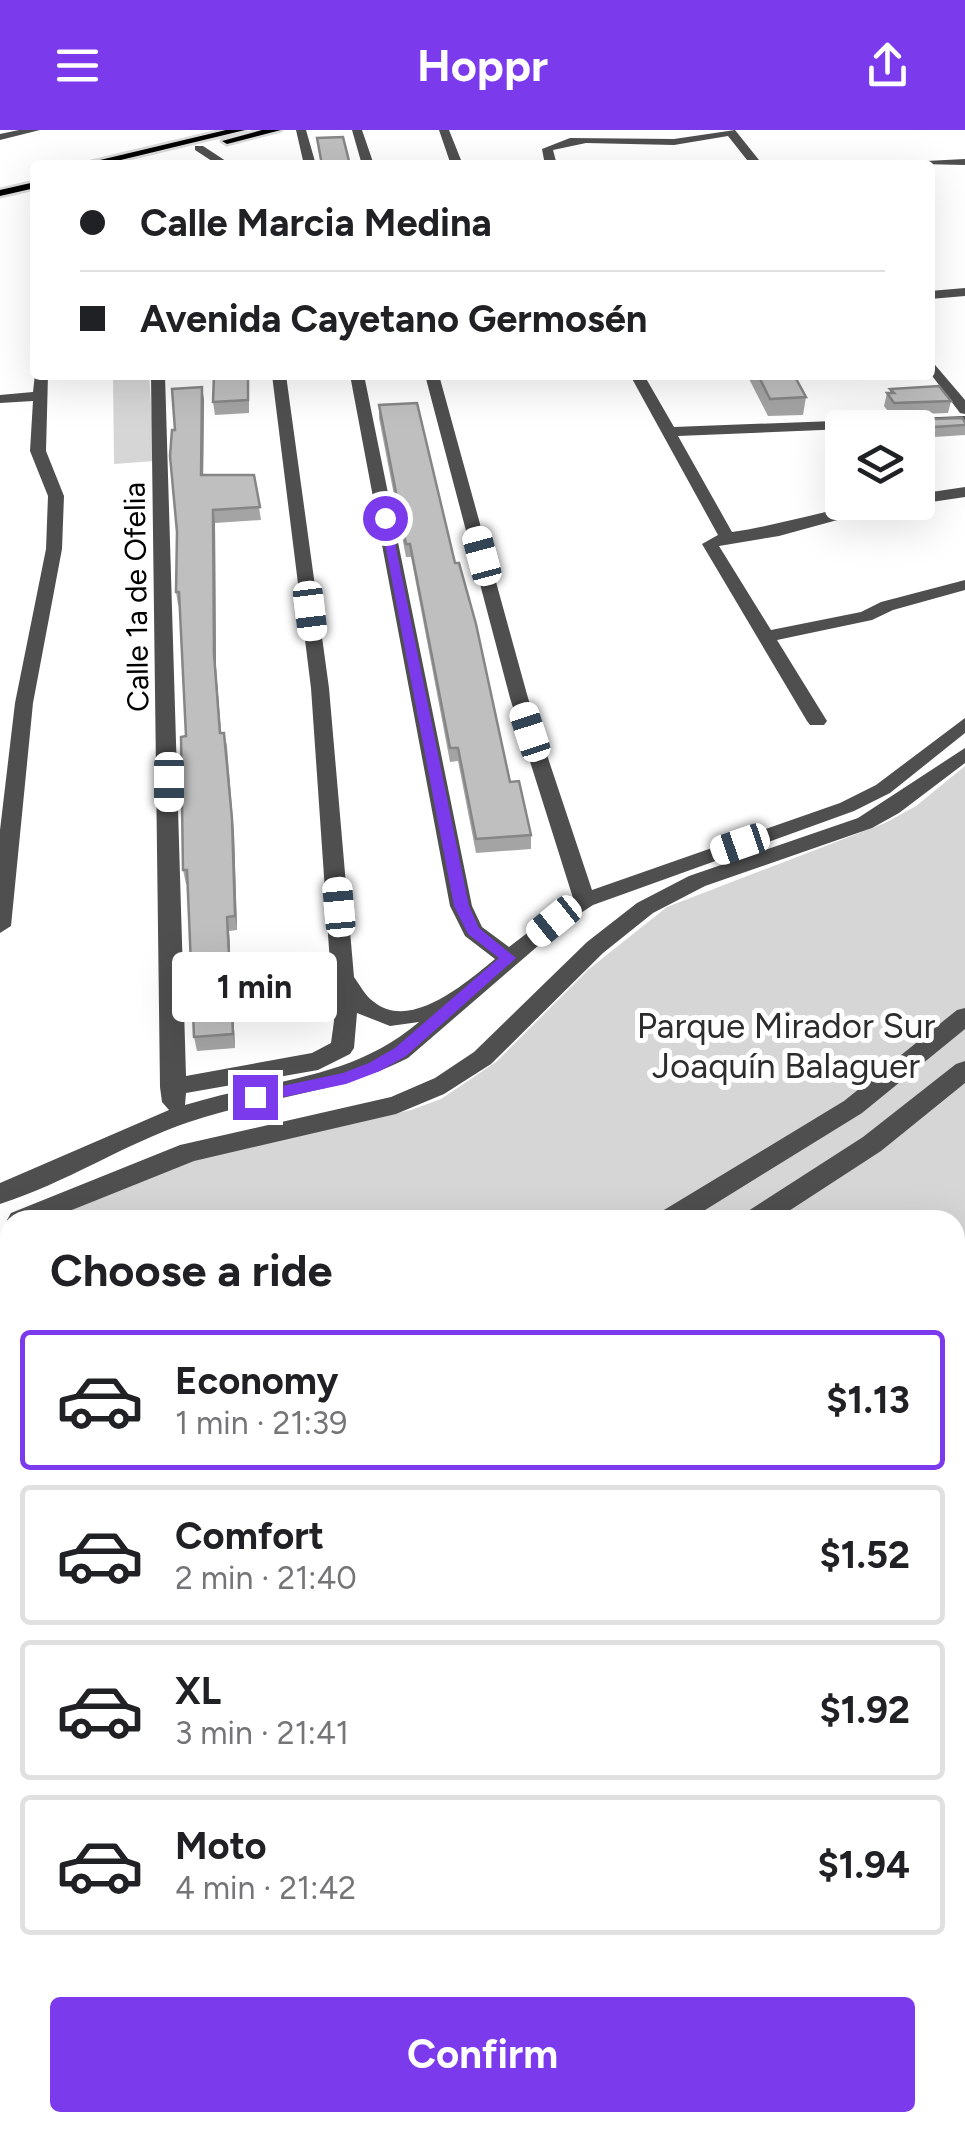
<!DOCTYPE html>
<meta charset="utf-8">
<style>
body{margin:0;font-family:Figtree,sans-serif;background:#f6f6f6;color:#202124;height:100vh;display:flex;flex-direction:column;font-size:38px;white-space:nowrap}
*{box-sizing:border-box;margin:0}
p{font-size:32px;color:#757577}
.icon{flex:none;width:55px;height:55px;fill:none;stroke:currentColor;stroke-width:2;stroke-linecap:round;stroke-linejoin:round}
.map{position:relative;flex:1;overflow:hidden}
.details{position:absolute;left:0px;top:1080px;width:965px;height:922px;display:flex;flex-direction:column;background:#fff;border-radius:30px 30px 0 0;box-shadow:0 10px 40px #0002}
.details>*{flex:none}
.guide{position:absolute;left:30px;top:30px;width:905px;height:220px;border-radius:10px;box-shadow:0 10px 40px #0002;display:grid;align-content:center;height:220px;padding:0 50px;background:#fff}
.fabs{position:absolute;left:825px;top:280px;display:grid;gap:20px}
.fabs a{display:grid;place-items:center;width:110px;height:110px;border-radius:10px;background:#fff;box-shadow:0 10px 40px #0002;font-size:50px}
.end{position:absolute;width:45px;height:45px;margin:-22px;border:12px solid #7c3aed;background:#fff;box-shadow:0 0 0 5px #fff}
.from{border-radius:50%}
.bubble{position:absolute;height:70px;border-radius:10px;background:#fff;box-shadow:0 10px 40px #0002;font-size:32px;font-weight:700;line-height:70px;text-align:center}
.car{position:absolute;width:30px;height:60px;margin:-30px -15px;border-radius:12px;box-shadow:0 0 8px 2px #0007;background:linear-gradient(#fff 24%,#345 0 40%,#fff 0 76%,#345 0 86%,#fff 0)}
.guide b{display:flex;align-items:center;gap:35px;height:95px;font-size:38px}
.guide b+b{border-top:2px solid #e0e0e0}
.guide i{width:25px;height:25px;background:#202124}
ul{padding:0;list-style:none}
li{display:flex;align-items:center;gap:30px;height:140px;margin:0 20px 15px;padding:0 30px;border:5px solid #e0e0e0;border-radius:10px}
li div{flex:1}
li b{display:block;font-size:38px}
li em{font-style:normal;font-weight:700}
li.current{border-color:#7c3aed}
li>.icon{width:90px;height:90px;stroke-width:1.5}
h2{padding:0 50px;font-size:45px;line-height:120px}
.action{display:flex;gap:20px;margin-top:auto;padding:20px 50px}
.action a{flex:1;height:115px;border-radius:10px;background:#7c3aed;color:#fff;font-size:40px;font-weight:700;line-height:115px;text-align:center}
header{display:flex;justify-content:space-between;align-items:center;height:130px;padding:0 50px;background:#7c3aed;color:#fff;font-size:45px;font-weight:700}
.map>svg:first-child{display:block}
</style>
<header><svg class="icon" aria-label="menu" viewBox="0 0 24 24"><path d="M4 6h16M4 12h16M4 18h16"/></svg>Hoppr<svg class="icon" aria-label="share" viewBox="0 0 24 24"><path d="M12 15V3M7 8l5-5 5 5M5 13v7h14v-7"/></svg></header>
<div class="map">
<svg width="965" height="2001" viewBox="0 0 965 2001">
<rect width="100%" height="100%" fill="#fff"/>
<path fill="#d6d6d6" d="M113,245h36l6,86 -41,3z
M965,636v1131l-10,7v-684h-907l144,-61 219,-49 30,-11 55,-37 93,-93 78,-62 218,-84 31,-17z
M10,1106v886l649,1 -12,8h-647v-891z"/>
<g fill="none" stroke-linecap="round" stroke-linejoin="round">
<g stroke="#dbdbdb" stroke-width="5">
<path id="major" d="M226,0h19l-145,35h-21z
M262,0h19l-54,14 -5,-3z
M35,52v6l-35,8v-6z
M965,1813v40l-10,5v-40z
M726,1992h46l-3,9h-47z"/>
</g>
<path fill="#4f4f4f" fill-rule="evenodd" d="M19,0h21l-40,10v-6z
M296,0h10l10,35h-12z
M352,0h10l12,35h-12z
M439,0h10l14,35h-12z
M735,0l28,35h-12l-23,-29 -54,9 -88,-2 -33,7 4,15h-12l-3,-16 28,-11 104,1z
M195,16h8l29,19h-14l-23,-15z
M965,29v6l-45,-1 6,-3z
M130,31l9,4h-14z
M965,158v8l-35,3v-8z
M930,229l35,41v14l-5,-1 -30,-40z
M35,244l13,1 -2,76 18,45 -2,53 -29,154 -22,223 -11,7v-103l15,-127 31,-154 2,-53 -18,-45 3,-50 -33,2v-8l33,-3z
M151,245h14l21,701 126,-23 19,-10 3,-22 -23,-333 -39,-313h14l43,313 25,289c6,8 11,19 20,25 37,30 94,-21 121,-43l-30,-23 -15,-30 -100,-531h14l108,531 10,21 27,20 64,-49 -63,-200 -85,-323h14l89,323 64,192 248,-87 36,-18 89,-67v15l-75,60 -36,18 -261,94 -32,21 -153,132c-70,36 -146,39 -219,64 -65,22 -123,61 -189,82v-21l169,-73 -7,-8 -2,-15zM357,883l33,13 29,-4c-69,59 -151,57 -234,83l1,-12 132,-23 32,-16 4,-6z
M630,245h14l30,52 291,-11v8l-287,12 54,96c57,-8 113,-30 171,-30l-124,34 -60,10 52,84 90,-18 20,-10 84,-22v10l-72,20 -21,10 -95,20 50,81 -3,4h-14l-3,-4 -105,-177 16,-9z
M965,357v10l-47,7 -5,-2h5v-8z
M965,618v15l-66,50 -27,15 -167,58 -52,27 -50,40 -112,111 -47,30 -48,20 -202,47 -147,59h-37v6l-3,-6 4,-7 169,-68 211,-48 44,-19 39,-26 113,-110 50,-39 52,-27 169,-58z
M965,878v21l-103,84 -173,107h-34l4,-7 185,-112 113,-91z
M965,931v22l-84,68 -106,69h-34l4,-7 118,-76 93,-73z
M10,1341v28l-10,3v-28z
M10,1398v29l-10,4v-30z"/>
<use href="#major" fill="#000" fill-rule="evenodd"/>
</g>
<path fill="#a4a4a4" d="M249,245v38l-34,2 -2,-13z
M747,245h47l12,22 -3,18 -35,1z
M890,259l61,12 -3,12 -57,2 -7,-9 3,-13h3z
M204,269l-1,76h51l7,45 -46,3 1,145 5,65h3l3,13 7,87 3,97 -8,1 6,117 -38,3 -3,-14 -7,-153h-1l-3,-14 3,-134 -6,-131h-2l-2,-13 1,-60z
M379,275l76,158 55,219 21,53v14l-55,4 -18,-92 -8,1 -39,-205h-5l-27,-139z
M904,290l61,2v13l-47,3v-10h-15z"/>
<path fill="#868686" d="M202,257l2,12 -1,89 -2,-13z
M213,380l2,13 1,145 6,79 -8,-93z
M224,603l10,100 3,97 -2,-14z
M227,787l2,14 6,117 -2,-14z"/>
<path fill="#bfbfbf" stroke="#868686" stroke-width="2.5" d="M343,7l7,28h-28l-5,-27z
M214,245h34v25l-35,2z
M758,245h36l12,22 -36,2z
M939,256l12,15 -57,2 -7,-10h7l-4,-4z
M202,257l-1,88h53l6,32 -47,3 1,144 6,79h4l8,86 3,97 -8,1 6,117 -39,3 -7,-167h-4l-2,-133 5,-1 -7,-144h-3l1,-60 -7,-76 2,-26h3l-3,-41z
M417,273l38,160h4l17,61 34,158 9,-1 12,54 -55,4 -18,-91h-8l-40,-204h-4l-27,-139z
M962,288l3,4v3l-47,3h-8l-6,-8z
M955,1938l10,14v49h-191l11,-9h170z"/>
<path fill="#7c3aed" d="M385,385l5,3 79,388 10,22 37,30 -110,98 -26,15 -34,13 -91,19 -8,-6 2,-4 94,-20 26,-10 26,-15 104,-90 -31,-24 -14,-28 -74,-388z"/>
<g text-anchor="middle" dominant-baseline="central" stroke-width="10" stroke-linejoin="round" paint-order="stroke">
<g font-size="30" fill="#000" stroke="#fff">
<text transform="translate(136 467) rotate(-91)">Calle 1a de Ofelia</text>
</g>
<g font-size="35" fill="#2d2d2d" stroke="#fff">
<text x="786" y="896">Parque Mirador Sur<tspan x="786" dy="40">Joaquín Balaguer</tspan></text>
</g>
</g>
</svg>
<div class="fabs">
<a><svg class="icon" aria-label="layers" viewBox="0 0 24 24"><path d="M12 4l9 5-9 5-9-5zM3 14l9 5 9-5"/></svg></a>
</div>
<i class="end from" style="left:385px;top:388px"></i>
<i class="end" style="left:255px;top:967px"></i>
<div class="bubble" style="left:172px;top:822px;width:165px">1 min</div>
<i class="car" style="left:482px;top:426px;rotate:345deg"></i>
<i class="car" style="left:310px;top:481px;rotate:173deg"></i>
<i class="car" style="left:530px;top:602px;rotate:342deg"></i>
<i class="car" style="left:169px;top:652px;rotate:180deg"></i>
<i class="car" style="left:740px;top:714px;rotate:251deg"></i>
<i class="car" style="left:339px;top:777px;rotate:355deg"></i>
<i class="car" style="left:554px;top:791px;rotate:231deg"></i>
<div class="guide">
<b><i class="from"></i>Calle Marcia Medina</b>
<b><i></i>Avenida Cayetano Germosén</b>
</div>
<section class="details">
<h2>Choose a ride</h2>
<ul>
<li class="current"><svg class="icon" aria-label="car" viewBox="0 0 24 24"><path d="M5 17H2v-5l4-1 3-4h7l3 4 3 1v5h-3M9 17h6M6 11h13"/><circle cx="7" cy="17" r="2"/><circle cx="17" cy="17" r="2"/></svg><div><b>Economy</b><p>1 min · 21:39</p></div><em>$1.13</em></li>
<li><svg class="icon" aria-label="car" viewBox="0 0 24 24"><path d="M5 17H2v-5l4-1 3-4h7l3 4 3 1v5h-3M9 17h6M6 11h13"/><circle cx="7" cy="17" r="2"/><circle cx="17" cy="17" r="2"/></svg><div><b>Comfort</b><p>2 min · 21:40</p></div><em>$1.52</em></li>
<li><svg class="icon" aria-label="car" viewBox="0 0 24 24"><path d="M5 17H2v-5l4-1 3-4h7l3 4 3 1v5h-3M9 17h6M6 11h13"/><circle cx="7" cy="17" r="2"/><circle cx="17" cy="17" r="2"/></svg><div><b>XL</b><p>3 min · 21:41</p></div><em>$1.92</em></li>
<li><svg class="icon" aria-label="car" viewBox="0 0 24 24"><path d="M5 17H2v-5l4-1 3-4h7l3 4 3 1v5h-3M9 17h6M6 11h13"/><circle cx="7" cy="17" r="2"/><circle cx="17" cy="17" r="2"/></svg><div><b>Moto</b><p>4 min · 21:42</p></div><em>$1.94</em></li>
</ul>
<div class="action"><a>Confirm</a></div>
</section>
</div>
